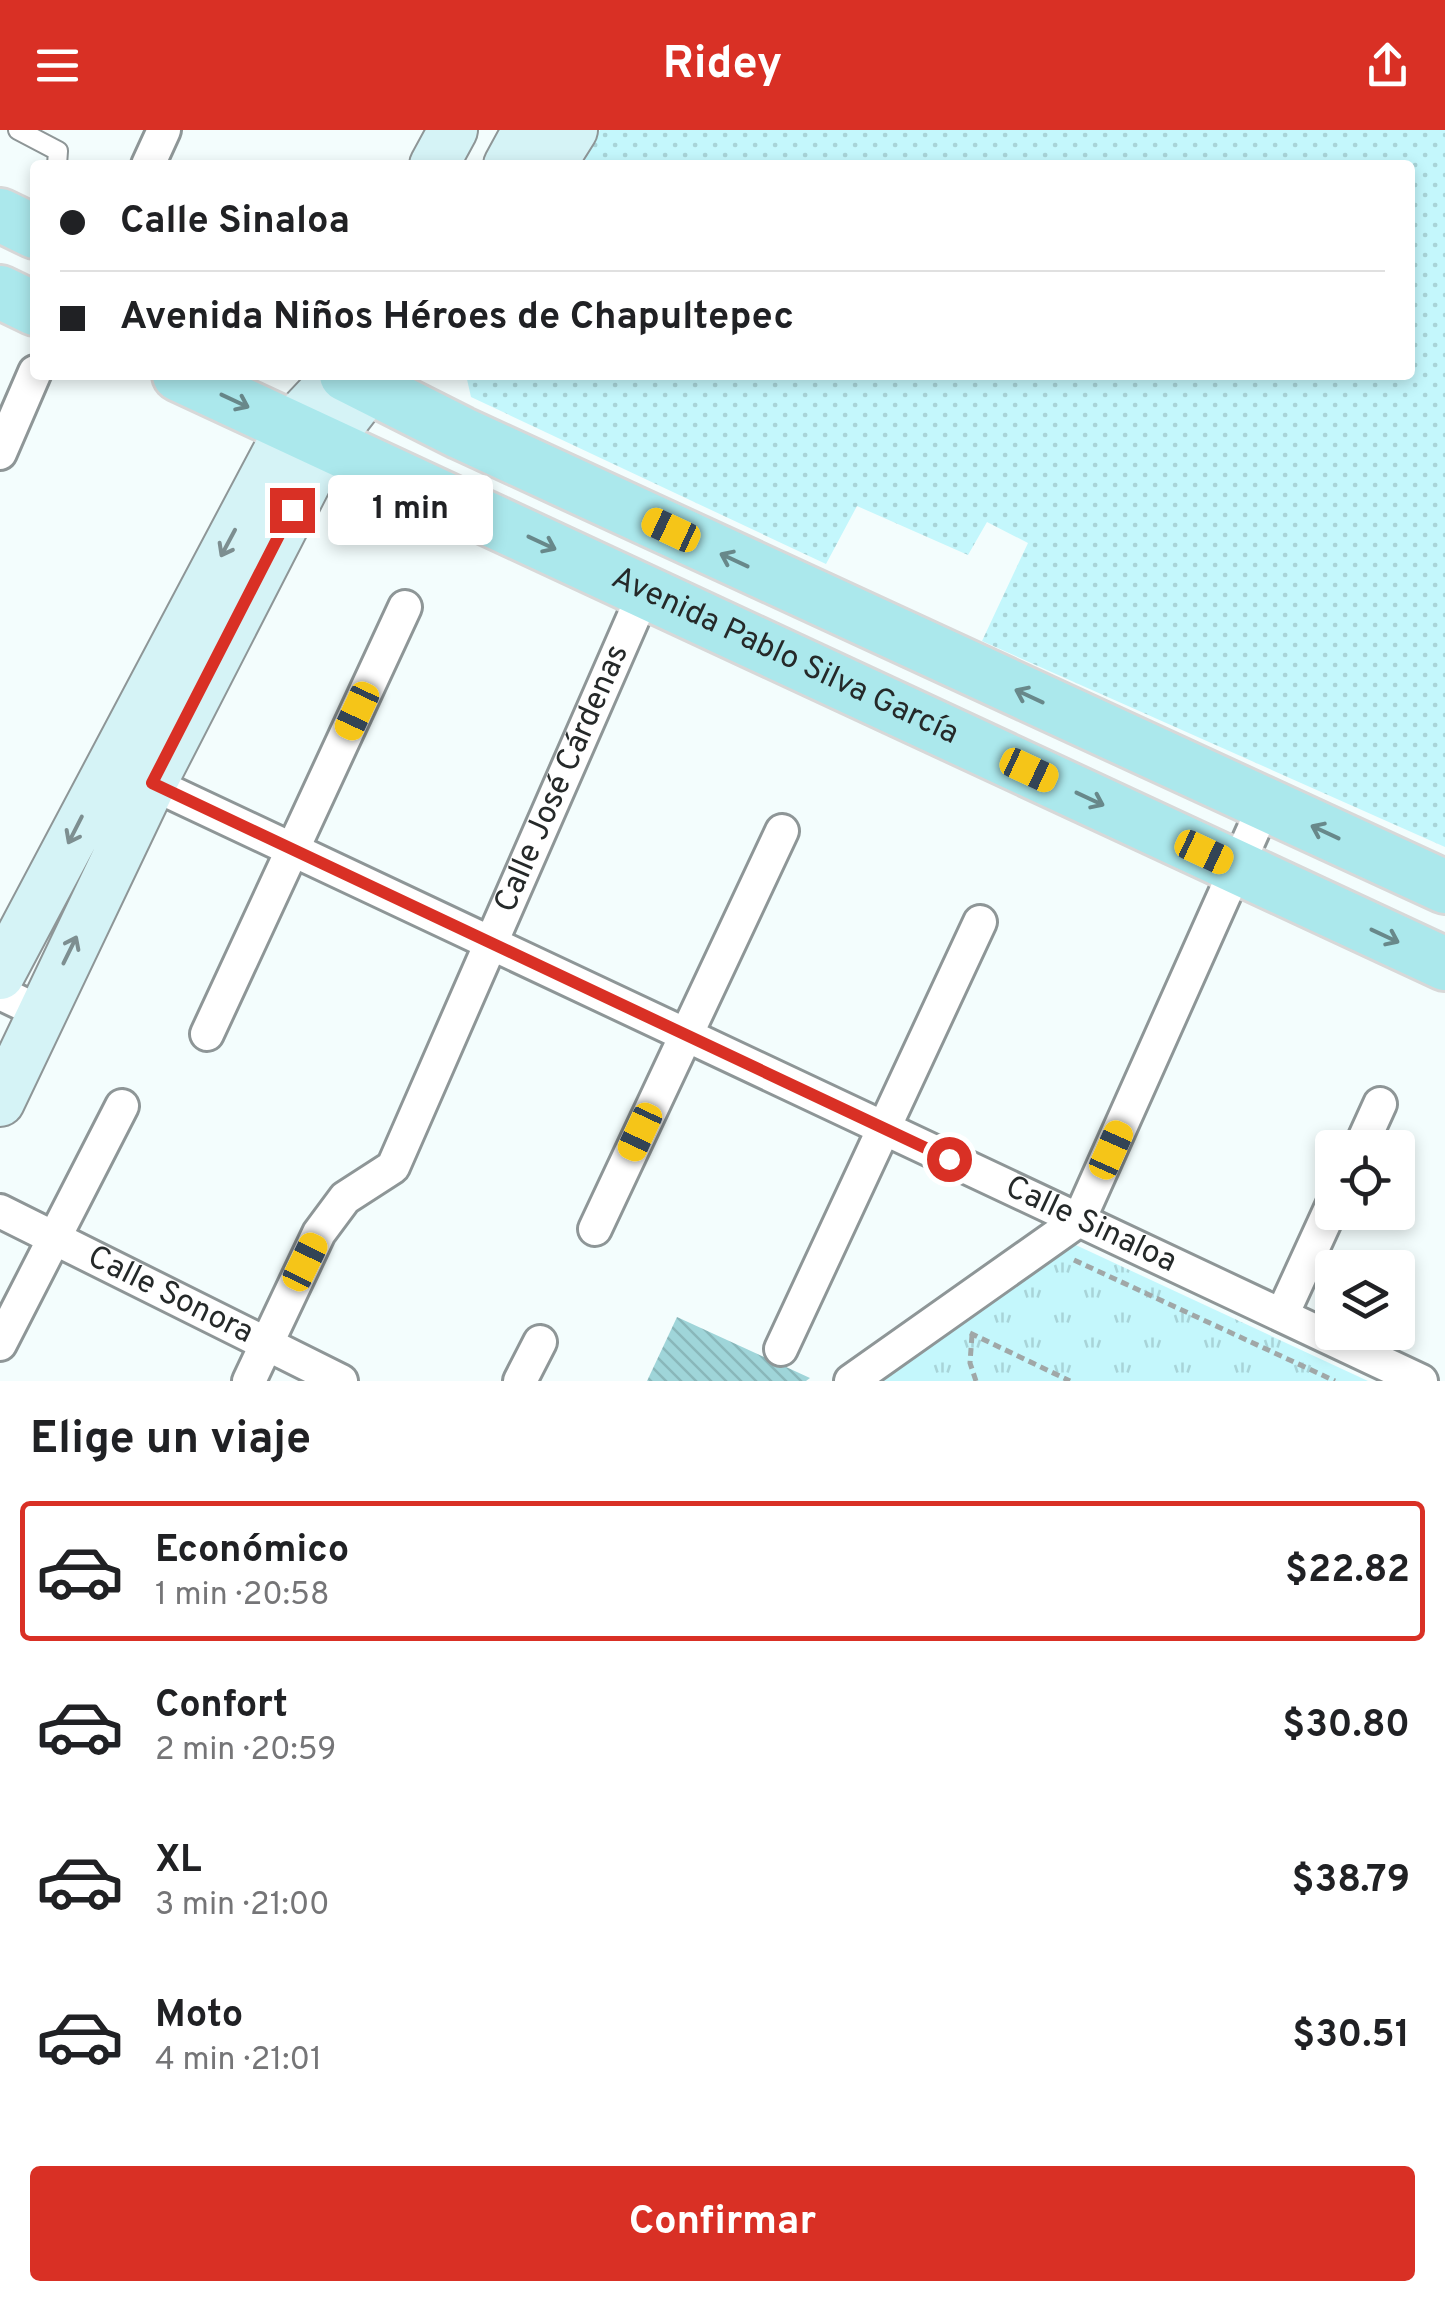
<!DOCTYPE html>
<html lang="es">
<meta charset="utf-8">
<style>
body{margin:0;font-family:Overpass,sans-serif;background:#f2f2f2;color:#202124;height:100vh;display:flex;flex-direction:column;font-size:38px;white-space:nowrap}
*{box-sizing:border-box;margin:0}
p{font-size:32px;color:#757577}
.icon{flex:none;width:55px;height:55px;fill:none;stroke:currentColor;stroke-width:2;stroke-linecap:round;stroke-linejoin:round}
.map{position:relative;height:1251px;overflow:hidden}
.panel{display:flex;flex-direction:column;background:#fff;flex:1}
.panel>*{flex:none}
.guide{position:absolute;left:30px;top:30px;width:1385px;height:220px;border-radius:10px;box-shadow:0 5px 15px #0003;display:grid;align-content:center;height:220px;padding:0 30px;background:#fff}
.fabs{position:absolute;left:1315px;top:1000px;display:grid;gap:20px}
.fabs a{display:grid;place-items:center;width:100px;height:100px;border-radius:10px;background:#fff;box-shadow:0 5px 15px #0003;font-size:50px}
.end{position:absolute;width:45px;height:45px;margin:-22px;border:12px solid #d93025;background:#fff;box-shadow:0 0 0 5px #fff}
.from{border-radius:50%}
.bubble{position:absolute;height:70px;border-radius:10px;background:#fff;box-shadow:0 5px 15px #0003;font-size:32px;font-weight:700;line-height:70px;text-align:center}
.car{position:absolute;width:30px;height:60px;margin:-30px -15px;border-radius:12px;box-shadow:0 0 8px 2px #0007;background:linear-gradient(#f5c518 24%,#345 0 40%,#f5c518 0 76%,#345 0 86%,#f5c518 0)}
.guide b{display:flex;align-items:center;gap:35px;height:95px;font-size:38px}
.guide b+b{border-top:2px solid #e0e0e0}
.guide i{width:25px;height:25px;background:#202124}
ul{padding:0;list-style:none}
li{display:flex;align-items:center;gap:30px;height:140px;margin:0 20px 15px;padding:0 10px;border:5px solid transparent;border-radius:10px}
li div{flex:1}
li b{display:block;font-size:38px}
li em{font-style:normal;font-weight:700}
li.on{border-color:#d93025}
li>.icon{width:90px;height:90px;stroke-width:1.5}
h2{padding:0 30px;font-size:45px;line-height:120px}
.primary-button{display:flex;gap:20px;margin-top:auto;padding:20px 30px}
.primary-button a{flex:1;height:115px;border-radius:10px;background:#d93025;color:#fff;font-size:40px;font-weight:700;line-height:115px;text-align:center}
header{display:flex;justify-content:space-between;align-items:center;height:130px;padding:0 30px;background:#d93025;color:#fff;font-size:45px;font-weight:700}
.map>svg:first-child{display:block}
</style>
<header><svg class="icon" aria-label="menu" viewBox="0 0 24 24"><path d="M4 6h16M4 12h16M4 18h16"/></svg>Ridey<svg class="icon" aria-label="share" viewBox="0 0 24 24"><path d="M12 15V3M7 8l5-5 5 5M5 13v7h14v-7"/></svg></header>
<div class="map">
<svg width="1445" height="1251" viewBox="0 0 1445 1251">
<defs>
<pattern id="grass-dots" width="8" height="8" patternUnits="userSpaceOnUse" patternTransform="scale(2.5)"><rect width="8" height="8" fill="#c4f7fc"/><path d="M2 2h.1M6 6h.1" fill="none" stroke="#a8d4d8" stroke-width="1.8" stroke-linecap="round"/></pattern>
<pattern id="park-tufts" width="24" height="20" patternUnits="userSpaceOnUse" patternTransform="scale(2.5)"><rect width="24" height="20" fill="#c4f7fc"/><path d="M3 7l-1-3M5 7V3M7 7l1-3M15 17l-1-3M17 17v-4M19 17l1-3" fill="none" stroke="#a8d4d8"/></pattern>
<pattern id="building-back-hatch" width="6" height="6" patternUnits="userSpaceOnUse" patternTransform="scale(2.5)"><rect width="6" height="6" fill="#9fd5d9"/><path d="M-1 5l2 2M0 0l6 6M5-1l2 2" fill="none" stroke="#89b7ba"/></pattern>
</defs>
<rect width="100%" height="100%" fill="#f3fdfd"/>
<path fill="url(#grass-dots)" d="M600,0h845v717l-463,-206 46,-98 -41,-21 -19,33 -111,-49 -31,58 -355,-167 -5,-22h944v-210h-829z"/>
<path fill="url(#park-tufts)" d="M1065,1110l303,141h-501z"/>
<path fill="url(#building-back-hatch)" d="M677,1187l133,61 -4,3h-159z"/>
<g fill="none" stroke-linecap="round" stroke-linejoin="round">
<g stroke="#8e9697" stroke-width="22">
<path id="lane" d="M18,0l40,21 -1,14"/>
</g>
<g stroke="#8e9697" stroke-width="38">
<g id="street">
<path d="M148,35l16,-35"/>
<path d="M0,323l35,-81"/>
<path id="s1" d="M136,646l1285,605"/>
<path d="M0,863l40,19"/>
<path d="M207,904l198,-427"/>
<path d="M1360,1018l20,-44"/>
<path id="s2" d="M0,1081l341,170"/>
<path d="M595,1099l187,-398"/>
<path d="M1282,1185l50,-109"/>
<path d="M0,1214l122,-238"/>
<path d="M781,1219l199,-427"/>
<path id="s3" d="M249,1251l70,-148 26,-35 48,-31 252,-576"/>
<path d="M520,1251l20,-39"/>
<path d="M851,1251l228,-161 186,-416"/>
</g>
</g>
<g stroke="#8e9697" stroke-width="52">
<path id="secondary" d="M434,35l19,-35
M508,35l19,-35
M551,35l22,-35
M0,845l291,-549 48,-51
M0,972l152,-319 175,-341 52,-67"/>
</g>
<g stroke="#d8d8d8" stroke-width="58">
<g id="primary">
<path d="M0,85l35,17"/>
<path d="M0,162l35,17"/>
<path id="s4" d="M179,245l1266,589"/>
<path d="M346,245l115,58 984,454"/>
</g>
</g>
<path stroke="#a0a7a7" stroke-width="5" stroke-dasharray="8 5" stroke-linecap="butt" d="M1074,1130l261,121
M970,1203l100,48
M972,1205l-2,28 6,18"/>
<use href="#lane" stroke="#fff" stroke-width="18"/>
<use href="#street" stroke="#fff" stroke-width="32"/>
<use href="#secondary" stroke="#d5f3f6" stroke-width="48"/>
<use href="#primary" stroke="#abe8ec" stroke-width="52"/>
</g>
<defs><path id="oneway-shaft" d="M-6 0H5M1.5-3L5.5 0L1.5 3" fill="none" stroke-width="1.6" stroke-linecap="round" stroke-linejoin="round" transform="scale(2.5)"/></defs>
<g stroke="#68888a">
<use href="#oneway-shaft" transform="translate(235 271) rotate(25)"/>
<use href="#oneway-shaft" transform="translate(542 413) rotate(25)"/>
<use href="#oneway-shaft" transform="translate(734 430) rotate(-155)"/>
<use href="#oneway-shaft" transform="translate(1029 566) rotate(-155)"/>
<use href="#oneway-shaft" transform="translate(1090 669) rotate(25)"/>
<use href="#oneway-shaft" transform="translate(1325 702) rotate(-155)"/>
<use href="#oneway-shaft" transform="translate(1385 806) rotate(25)"/>
</g>
<g stroke="#7d8e90">
<use href="#oneway-shaft" transform="translate(228 413) rotate(118)"/>
<use href="#oneway-shaft" transform="translate(75 700) rotate(117)"/>
<use href="#oneway-shaft" transform="translate(70 820) rotate(-64)"/>
</g>
<g fill="none" stroke-linecap="round" stroke-linejoin="round">
<path stroke="#d93025" stroke-width="12" d="M292,380l-140,273 797,376"/>
</g>
<g text-anchor="middle" dominant-baseline="central" stroke-width="10" stroke-linejoin="round" paint-order="stroke">
<g font-size="32" fill="#252929" stroke="#fff">
<text stroke="none"><textPath href="#s4" startOffset="668">Avenida Pablo Silva García</textPath></text>
<text stroke="none"><textPath href="#s3" startOffset="688">Calle José Cárdenas</textPath></text>
<text stroke="none"><textPath href="#s1" startOffset="1055">Calle Sinaloa</textPath></text>
<text stroke="none"><textPath href="#s2" startOffset="190">Calle Sonora</textPath></text>
</g>
</g>
</svg>
<div class="fabs">
<a><svg class="icon" aria-label="locate" viewBox="0 0 24 24"><circle cx="12" cy="12" r="6"/><path d="M12 2v4M12 18v4M2 12h4M18 12h4"/></svg></a>
<a><svg class="icon" aria-label="layers" viewBox="0 0 24 24"><path d="M12 4l9 5-9 5-9-5zM3 14l9 5 9-5"/></svg></a>
</div>
<i class="end from" style="left:949px;top:1029px"></i>
<i class="end" style="left:292px;top:380px"></i>
<div class="bubble" style="left:328px;top:345px;width:165px">1 min</div>
<i class="car" style="left:671px;top:400px;rotate:295deg"></i>
<i class="car" style="left:357px;top:581px;rotate:205deg"></i>
<i class="car" style="left:1029px;top:640px;rotate:115deg"></i>
<i class="car" style="left:1204px;top:722px;rotate:115deg"></i>
<i class="car" style="left:640px;top:1002px;rotate:205deg"></i>
<i class="car" style="left:1111px;top:1020px;rotate:24deg"></i>
<i class="car" style="left:305px;top:1132px;rotate:26deg"></i>
<div class="guide">
<b><i class="from"></i>Calle Sinaloa</b>
<b><i></i>Avenida Niños Héroes de Chapultepec</b>
</div>
</div>
<section class="panel">
<h2>Elige un viaje</h2>
<ul>
<li class="on"><svg class="icon" aria-label="car" viewBox="0 0 24 24"><path d="M5 17H2v-5l4-1 3-4h7l3 4 3 1v5h-3M9 17h6M6 11h13"/><circle cx="7" cy="17" r="2"/><circle cx="17" cy="17" r="2"/></svg><div><b>Económico</b><p>1 min · 20:58</p></div><em>$22.82</em></li>
<li><svg class="icon" aria-label="car" viewBox="0 0 24 24"><path d="M5 17H2v-5l4-1 3-4h7l3 4 3 1v5h-3M9 17h6M6 11h13"/><circle cx="7" cy="17" r="2"/><circle cx="17" cy="17" r="2"/></svg><div><b>Confort</b><p>2 min · 20:59</p></div><em>$30.80</em></li>
<li><svg class="icon" aria-label="car" viewBox="0 0 24 24"><path d="M5 17H2v-5l4-1 3-4h7l3 4 3 1v5h-3M9 17h6M6 11h13"/><circle cx="7" cy="17" r="2"/><circle cx="17" cy="17" r="2"/></svg><div><b>XL</b><p>3 min · 21:00</p></div><em>$38.79</em></li>
<li><svg class="icon" aria-label="car" viewBox="0 0 24 24"><path d="M5 17H2v-5l4-1 3-4h7l3 4 3 1v5h-3M9 17h6M6 11h13"/><circle cx="7" cy="17" r="2"/><circle cx="17" cy="17" r="2"/></svg><div><b>Moto</b><p>4 min · 21:01</p></div><em>$30.51</em></li>
</ul>
<div class="primary-button"><a>Confirmar</a></div>
</section>
